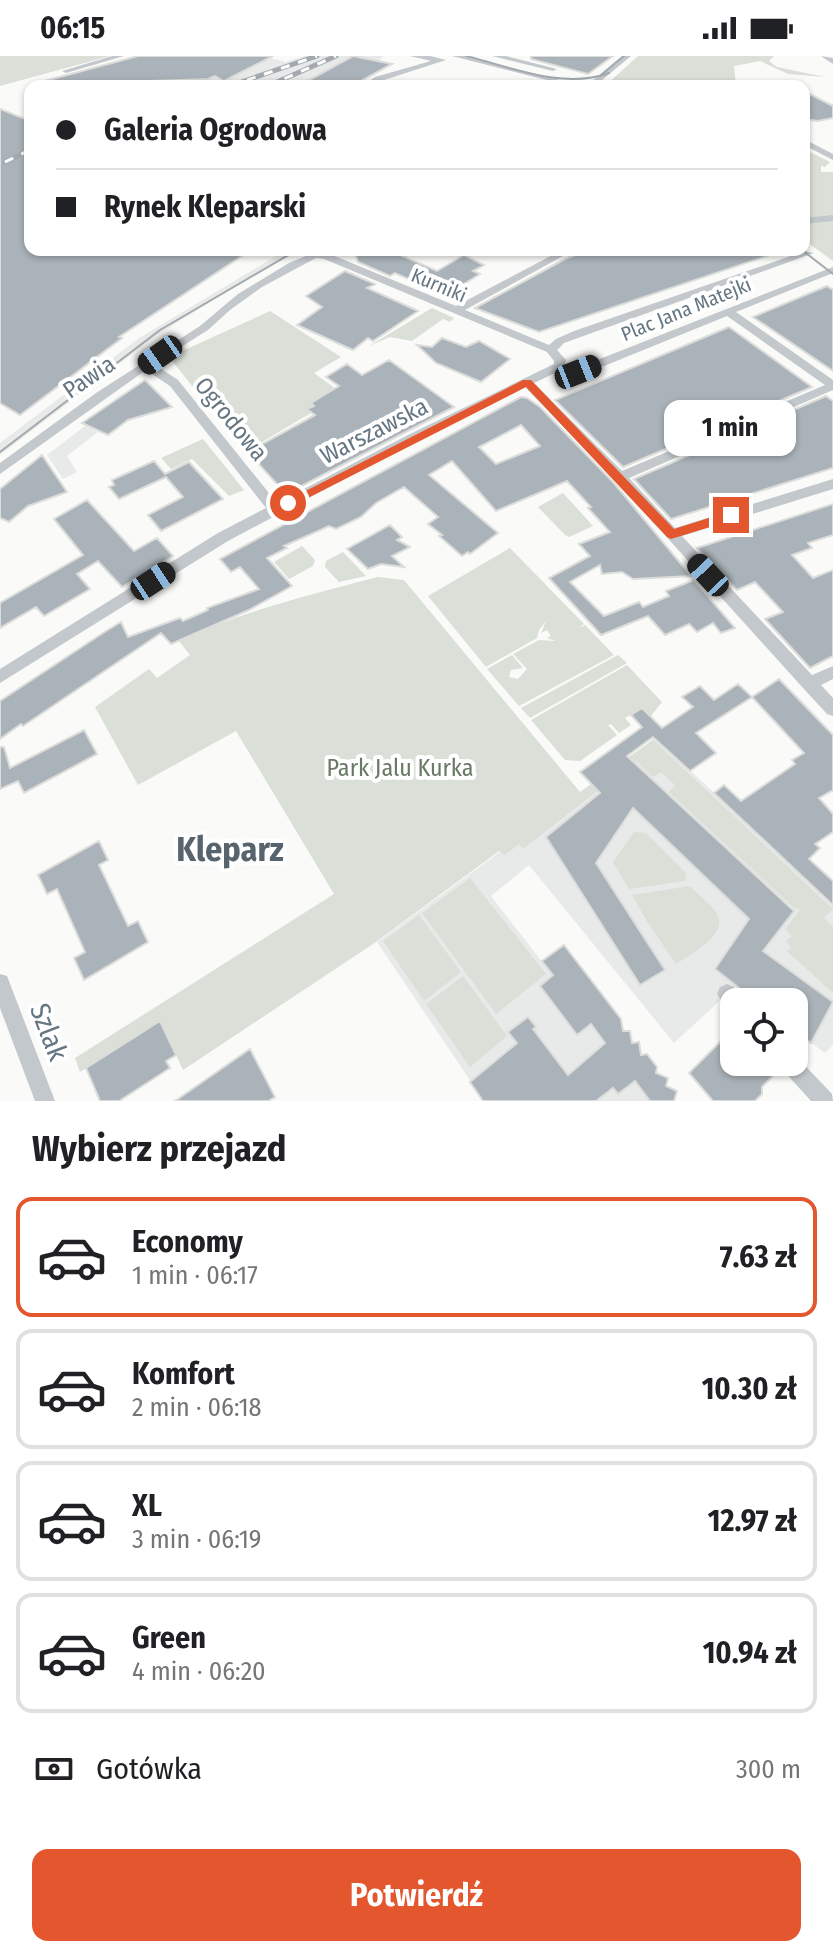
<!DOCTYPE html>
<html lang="pl">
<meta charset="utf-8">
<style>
body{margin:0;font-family:"Fira Sans Condensed",sans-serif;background:#f2f2f2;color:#202124;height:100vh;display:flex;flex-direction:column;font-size:30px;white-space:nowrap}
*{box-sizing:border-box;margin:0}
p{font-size:26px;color:#757577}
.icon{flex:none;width:44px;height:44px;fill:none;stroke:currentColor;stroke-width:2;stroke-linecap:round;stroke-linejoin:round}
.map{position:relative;height:1045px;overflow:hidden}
.panel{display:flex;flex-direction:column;background:#fff;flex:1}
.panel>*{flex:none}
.guide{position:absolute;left:24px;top:24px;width:786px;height:176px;border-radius:16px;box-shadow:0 2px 6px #0004;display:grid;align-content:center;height:176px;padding:0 32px;background:#fff}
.fabs{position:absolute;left:720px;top:932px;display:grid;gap:16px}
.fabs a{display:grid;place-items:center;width:88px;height:88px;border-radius:16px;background:#fff;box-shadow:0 2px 6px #0004;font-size:40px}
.end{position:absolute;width:36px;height:36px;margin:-18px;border:10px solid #e4572e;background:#fff;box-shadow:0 0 0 4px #fff}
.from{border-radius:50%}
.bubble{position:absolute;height:56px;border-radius:16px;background:#fff;box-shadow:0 2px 6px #0004;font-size:26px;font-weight:700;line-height:56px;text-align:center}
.car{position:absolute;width:24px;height:48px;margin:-24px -12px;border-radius:10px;box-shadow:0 0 6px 2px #0007;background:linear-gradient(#222 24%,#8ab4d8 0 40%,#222 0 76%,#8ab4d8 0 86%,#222 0)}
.guide b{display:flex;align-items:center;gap:28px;height:76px;font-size:30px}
.guide b+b{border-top:2px solid #e0e0e0}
.guide i{width:20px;height:20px;background:#202124}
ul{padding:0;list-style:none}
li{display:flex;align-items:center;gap:24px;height:120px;margin:0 16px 12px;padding:0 16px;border:4px solid #e0e0e0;border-radius:16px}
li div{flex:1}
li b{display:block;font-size:30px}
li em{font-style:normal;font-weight:700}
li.active{border-color:#e4572e}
li>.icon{width:72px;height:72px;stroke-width:1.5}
h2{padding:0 32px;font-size:36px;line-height:96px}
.pay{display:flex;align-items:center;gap:20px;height:88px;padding:0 32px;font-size:30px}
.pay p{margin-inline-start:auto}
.button{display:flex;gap:16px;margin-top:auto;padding:16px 32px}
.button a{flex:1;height:92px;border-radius:16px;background:#e4572e;color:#fff;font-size:32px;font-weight:700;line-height:92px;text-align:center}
.status{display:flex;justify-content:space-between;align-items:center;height:56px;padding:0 40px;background:#fff;direction:ltr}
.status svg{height:22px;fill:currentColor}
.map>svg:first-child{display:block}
</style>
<div class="status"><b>06:15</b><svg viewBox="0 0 49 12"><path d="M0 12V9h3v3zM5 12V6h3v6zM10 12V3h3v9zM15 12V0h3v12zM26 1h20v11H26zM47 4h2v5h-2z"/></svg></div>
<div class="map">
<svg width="833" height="1045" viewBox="0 0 833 1045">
<rect width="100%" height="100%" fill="#fafaf8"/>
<path fill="#e8e9e9" d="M263,0l23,6 18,-6h80l-5,4 13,4 -39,22h-293z
M286,194h16l-45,23 -100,62 -157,120v-12l139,-105z
M85,370l13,6 -31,24 10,16 -14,7 -16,-24z
M655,682l178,165v142l-8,8 -31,-23v-28h-37l-21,-16 -62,57 -145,-178 -38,31 159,205h-166l-107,-159z"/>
<path fill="#dadfd7" d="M0,0h110l-110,30z
M638,0h136l-5,5 8,6 48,10 -37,-3 -28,-13 -26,5 2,20h-131z
M804,93l26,13 -5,5 -4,-1v6h12v89l-29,-21z
M432,252l22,10 -4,4 -7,-3 -31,22 -22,-4 -21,9z
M270,255l71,46 -27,16 29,21 -98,58 -76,-95z
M203,383l41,51 -15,6 -37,-37 -21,10 -10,-11z
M563,437l30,33 -24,11 -4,-2 -27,-28z
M302,490l13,14 -2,6 -24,13 -15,-17z
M510,492l74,76 -5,4 6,-3 29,30 -95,51 -32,-37 25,-14 11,13 -12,2 -2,7 9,2 9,-10 -14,-15 26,-14 17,1 -9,-3 4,-2 -4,-6 -6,3 5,-12 -7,9 -2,8 -51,29 -58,-71z
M343,496l23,24 -27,6 -14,-15 1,-6z
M378,521l26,3 176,212 73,-52 180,169 -9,9 9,9v66l-46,-42 4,-4 -5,-6 6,-5 -7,-7 15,-19 -7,-3 -124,-115 6,-7 -14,-13 -8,5 -17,-16 -113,88 -4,-5 -14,11 -6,-4 -123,91 -193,128 -23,-49 -80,51 -5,-14 259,-164 -98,-163 -98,54 -43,-78 54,-38 8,9 33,-23 -11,-14c64,-30 130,-46 199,-64z
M618,599l9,8 -97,55 -9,-10z
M627,609l35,37 -12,15 -8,-9 -17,10 6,7 -12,8 -8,-9 -3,1 9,10 -37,26 -15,-1 -34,-40z
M634,776l12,1 40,40 -1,8 -56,8 -16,-27z
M470,822l76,96 -50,40 -74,-101z
M690,830c8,9 21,18 27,28 12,21 -28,41 -41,50l-28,-41 -16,-28z
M419,859l42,57 -37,29 -41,-60z
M463,920l44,60 -37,31 -44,-63z"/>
<path fill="#aab3b9" stroke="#dcdcda" stroke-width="2" fill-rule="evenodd" d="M138,0h135l-49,25 -9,-5 -7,3 -60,2 11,5h-117l-1,-4z
M353,0l39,8 -40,22h-54z
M531,0h82l-25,18 -57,-15z
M804,35l29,15v12l-15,3 -14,-2z
M0,53l30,12v129h221l-132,87 3,1 -102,77 -20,-12z
M354,194h27l5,4 5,-3 46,20 27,-16 20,10 -11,6 7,3 -34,21 -51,-22 -5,3 -32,-14z
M588,194h187l1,3 -237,79 -64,-24 90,-49z
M345,215l30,13 -8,4 51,23 -45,30 -5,-3 -15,12 -56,-25 25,-18 -16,-11z
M827,230l6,4v81l-80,-54z
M729,271l83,60 -189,80 -68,-67z
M442,282l24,9 13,-6 31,18 -29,23 -45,-19 -19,-18 15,2z
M389,304l65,47 -168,87 -38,-42 67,-37 -8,-6 7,-3 -3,-3 28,-17 -13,-9 21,-13 15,11z
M145,324l27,27 -44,13 -20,15 -26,-12z
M826,340l7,5v67l-162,51 -37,-40z
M521,341l6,1 13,9 73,75 78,94 -58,3 -11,-7 -20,2 -2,-9 -30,17 34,34 35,-14 4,5 26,-11 -3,-5 28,-11 41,48 -14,5 -8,-10 -16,9 -8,-8 -24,11 -17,-19 -47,19 -52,-57 41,-22 -11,-12 31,-12 -22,-24 3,-1 -24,-26 -71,30 -44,-50 -23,14 69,58 -28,21 -2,-2 -6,4 -23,-20 3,-1 -14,-11 10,-7 -34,-30 -28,16 -15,14 -25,12 -7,-3 -45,20 3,2 -20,10 25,28 -43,24 -78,34 -10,-11 -138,93 -2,-2 -21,15v-38l103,-68 18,-11 7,15 52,-19 3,3 25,-11 -1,-2 52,-19 -19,-22 -9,5 -11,-13zM521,369l19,21 -44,18 -17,-17z
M42,399l25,37 -39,14 -19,16 -9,-4v-29z
M154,405l11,13 24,-12 34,37 -62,32 -13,-16 35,-18 -17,-20 -47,22 -10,-12 5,-2 -2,-5z
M87,444l47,51 23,-13 16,18 -51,31 -24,-26 -21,13 13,15 -46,27 -8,-9 -36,21v-25l83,-48 -29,-36z
M833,448v31l-25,8 4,5 -20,7 21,23 20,-8v86l-23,12 -45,-49 18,-7 -28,-30 -18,8 -40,-42z
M390,469l12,12 -5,3 13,7 -18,9 12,11 -23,-3 -13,5 -21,-20z
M779,623l54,56v55l-14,8 14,16v18l-18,12 5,4 -11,11 24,22v24l-119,-112 10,-8 17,16 54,-37 -3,-4 12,-7 -52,-56z
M738,628l14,13 -56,36 20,20 -26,18 -37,-34 -26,19 167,155 -31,40 70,51 -22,41 -17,-13v-28h-37l-42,-33 34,-50 -116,-111 -37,55 69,107 -25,15 -94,-148 54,-44 -20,-21 62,-45 -11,-12 11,-7 20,20 31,-21 -11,-10 18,-11 14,14z
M84,674l13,24 -73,39 -6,-12 -18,8v-42h4l6,21z
M99,785l9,19 -9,5 29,61 10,-5 10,21 -64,38 -10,-22 11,-6 -28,-63 -10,5 -9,-19z
M564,889l57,74 2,12h7l2,12 7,-1 2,13 6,-1 10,13 -1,6 12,5 -2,8 11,5 -3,10h-24l-15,-20 -17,13 -5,-6 -17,13h-113l-13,-19 47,-39 -9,-11 20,-15 8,10 -3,2 35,46 37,-32 -14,-19 -14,11 -37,-49 13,-11 -11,-14z
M160,965l16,34 -10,6 4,7 -51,33h-19l-14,-33z
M734,972v34h30l11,12 -13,13v7l-7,7h-42l-24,-28z
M250,993l25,48 -7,4h-93z"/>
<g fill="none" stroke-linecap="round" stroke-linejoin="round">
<path stroke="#d5d9db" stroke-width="9" stroke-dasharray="9 4" stroke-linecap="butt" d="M548,29l20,1"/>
<path fill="#c3c8cc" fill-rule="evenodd" d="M112,0h12l-58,17 -4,-2z
M410,0h20l16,4 -65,21 -9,5h-10l13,-9 56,-16z
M452,0h13l119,30h-14z
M492,0h14l51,13 -4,2z
M622,0h9l-36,30h-9z
M821,0l12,2v6z
M804,83l29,15v6l-29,-15z
M833,159v6l-29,3v-6z
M320,194l136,56 106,-56h12l-109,60 84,35 7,-6 18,-8 231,-80 9,2 -250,90 -7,7 9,10 -2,7 13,1 256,-101v6l-97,39 97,68v10l-204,88 46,50 158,-49v10l-151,47 130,139 21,-9v13l-12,6 12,13v18l-6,-2 -23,-25 -189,-209 -90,-93 -107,53 -190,101 -228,142v-14l218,-136 48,-25 -96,-122 -24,-16 -146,104v-11l96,-70 104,-67 38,-32 51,-31zM316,202l8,1 223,93 7,9v3l-144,70 -133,69 -99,-123 -24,-16 54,-34 22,-20 32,-23zM727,260l98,69 -203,86 -88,-88 19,-9 29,1z
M0,918l7,2 48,125h-20l-35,-93z
M727,928l7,3 10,15h-10v10l-7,-3 -10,-15 3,-7z
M794,998l38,40 1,7h-22l-29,-32 -3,-7h15z"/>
<path stroke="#a2aab0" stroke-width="2" d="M466,0c45,11 97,34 143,17
M600,20l24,-20
M802,194l31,24
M0,396l160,-122 137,-80"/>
<g stroke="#a2aab0" stroke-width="5">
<path id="rail" d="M230,30l87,-30
M268,30l68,-30
M5,106l25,-12"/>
</g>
<use href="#rail" stroke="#fff" stroke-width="3" stroke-dasharray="9" stroke-linecap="butt"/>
</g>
<path fill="#e4572e" d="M523,324h8l143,149 57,-18 6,4 -1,4 -65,20 -4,-2 -141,-150 -234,119h-8l-2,-3z"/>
<g text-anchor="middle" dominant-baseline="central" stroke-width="8" stroke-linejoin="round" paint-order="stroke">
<g font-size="20" fill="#657683" stroke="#fff">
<text transform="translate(439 229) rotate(23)">Kurniki</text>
<text transform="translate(686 253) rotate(-22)">Plac Jana Matejki</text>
</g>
<g font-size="24" fill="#657683" stroke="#fff">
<text transform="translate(89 321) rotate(-34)">Pawia</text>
<text transform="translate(231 363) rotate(51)">Ogrodowa</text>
<text transform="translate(374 375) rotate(-27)">Warszawska</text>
</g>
<g font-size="24" fill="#687a64" stroke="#fff">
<text x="400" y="712">Park Jalu Kurka</text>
</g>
<g font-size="28" fill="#657683" stroke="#fff">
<text transform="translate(49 976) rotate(69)">Szlak</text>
</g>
<g font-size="34" font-weight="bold" fill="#57646e" stroke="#fff">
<text x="230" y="793">Kleparz</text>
</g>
</g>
</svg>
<div class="fabs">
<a><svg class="icon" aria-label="locate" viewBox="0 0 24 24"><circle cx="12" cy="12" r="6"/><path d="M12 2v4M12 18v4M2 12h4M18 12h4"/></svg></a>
</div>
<i class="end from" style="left:288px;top:447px"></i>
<i class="end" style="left:731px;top:459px"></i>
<div class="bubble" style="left:664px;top:344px;width:132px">1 min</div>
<i class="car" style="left:160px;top:299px;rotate:235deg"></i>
<i class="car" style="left:578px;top:316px;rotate:68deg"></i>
<i class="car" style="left:708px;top:519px;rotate:317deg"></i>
<i class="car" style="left:153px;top:525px;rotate:57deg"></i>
<div class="guide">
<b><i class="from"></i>Galeria Ogrodowa</b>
<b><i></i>Rynek Kleparski</b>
</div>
</div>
<section class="panel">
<h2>Wybierz przejazd</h2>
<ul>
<li class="active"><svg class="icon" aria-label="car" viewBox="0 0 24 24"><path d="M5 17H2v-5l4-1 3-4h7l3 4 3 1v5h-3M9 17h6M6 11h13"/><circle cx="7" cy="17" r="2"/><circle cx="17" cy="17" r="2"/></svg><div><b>Economy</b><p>1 min · 06:17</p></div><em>7.63 zł</em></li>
<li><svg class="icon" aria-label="car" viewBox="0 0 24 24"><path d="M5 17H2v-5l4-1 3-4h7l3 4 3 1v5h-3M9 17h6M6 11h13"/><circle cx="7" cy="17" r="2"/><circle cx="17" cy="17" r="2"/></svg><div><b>Komfort</b><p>2 min · 06:18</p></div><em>10.30 zł</em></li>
<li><svg class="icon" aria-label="car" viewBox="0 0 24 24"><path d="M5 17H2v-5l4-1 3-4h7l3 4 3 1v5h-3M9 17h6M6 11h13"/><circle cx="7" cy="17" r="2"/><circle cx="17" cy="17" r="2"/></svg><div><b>XL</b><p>3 min · 06:19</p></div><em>12.97 zł</em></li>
<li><svg class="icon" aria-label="car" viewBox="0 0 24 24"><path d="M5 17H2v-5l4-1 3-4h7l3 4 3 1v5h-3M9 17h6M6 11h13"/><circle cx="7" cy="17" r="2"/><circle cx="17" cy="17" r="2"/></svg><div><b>Green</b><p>4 min · 06:20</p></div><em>10.94 zł</em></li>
</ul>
<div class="pay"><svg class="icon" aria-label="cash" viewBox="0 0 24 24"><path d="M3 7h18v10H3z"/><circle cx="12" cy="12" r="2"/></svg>Gotówka<p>300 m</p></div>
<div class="button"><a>Potwierdź</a></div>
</section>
